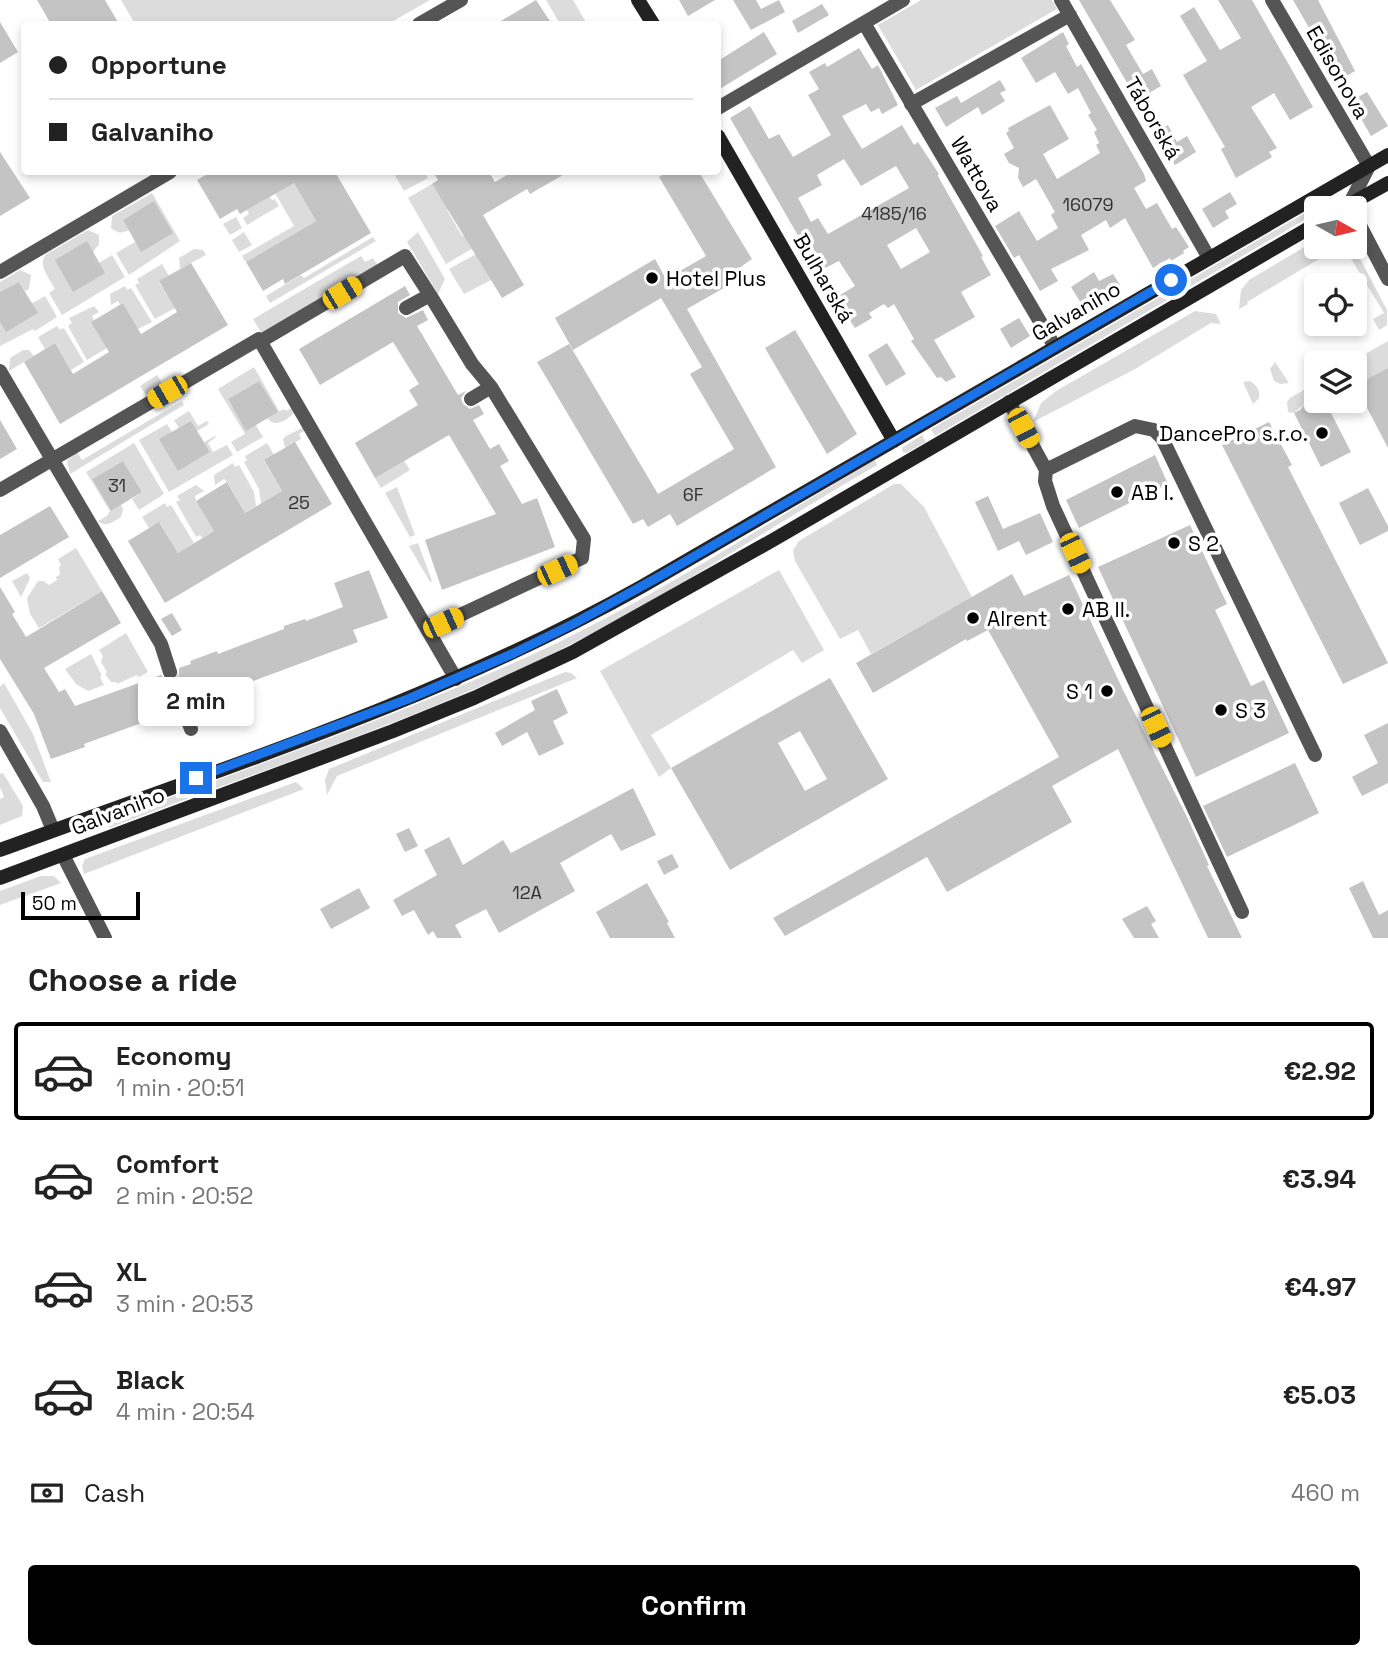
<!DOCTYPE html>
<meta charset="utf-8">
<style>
body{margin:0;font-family:"Space Grotesk",sans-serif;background:#f2f2f2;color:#222;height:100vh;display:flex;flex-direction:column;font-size:26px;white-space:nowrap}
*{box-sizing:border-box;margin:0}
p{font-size:23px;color:#767676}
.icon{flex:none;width:38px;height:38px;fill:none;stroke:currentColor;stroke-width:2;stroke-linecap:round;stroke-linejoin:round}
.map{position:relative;height:938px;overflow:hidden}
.details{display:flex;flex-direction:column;background:#fff;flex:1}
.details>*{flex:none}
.hud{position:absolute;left:21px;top:21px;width:700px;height:154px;border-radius:7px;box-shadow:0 4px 10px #0003;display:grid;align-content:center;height:154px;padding:0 28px;background:#fff}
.needle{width:46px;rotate:98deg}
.buttons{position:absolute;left:1304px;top:196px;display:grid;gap:14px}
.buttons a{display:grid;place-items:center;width:63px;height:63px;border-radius:7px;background:#fff;box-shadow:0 4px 10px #0003;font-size:35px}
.scale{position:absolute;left:21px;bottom:18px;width:119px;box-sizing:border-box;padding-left:7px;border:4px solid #000;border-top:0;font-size:19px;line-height:24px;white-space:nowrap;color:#000;-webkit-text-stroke:5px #fff;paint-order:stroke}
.end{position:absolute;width:32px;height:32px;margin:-16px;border:9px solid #1a73e8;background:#fff;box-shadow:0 0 0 4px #fff}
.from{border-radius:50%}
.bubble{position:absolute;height:49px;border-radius:7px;background:#fff;box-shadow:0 4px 10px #0003;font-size:23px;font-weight:800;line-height:49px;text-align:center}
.car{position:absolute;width:21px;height:42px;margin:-21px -10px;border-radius:9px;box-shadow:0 0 5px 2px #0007;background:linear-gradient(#f5c518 24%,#345 0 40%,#f5c518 0 76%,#345 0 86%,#f5c518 0)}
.hud b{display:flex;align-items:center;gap:24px;height:66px;font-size:26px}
.hud b+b{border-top:2px solid #e0e0e0}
.hud i{width:18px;height:18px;background:#222}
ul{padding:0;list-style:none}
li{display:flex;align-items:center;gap:21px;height:98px;margin:0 14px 10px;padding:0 14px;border:4px solid transparent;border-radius:7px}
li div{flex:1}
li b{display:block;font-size:26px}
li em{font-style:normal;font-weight:800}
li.current{border-color:#000}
li>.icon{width:63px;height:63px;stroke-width:1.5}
h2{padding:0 28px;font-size:32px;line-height:84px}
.pay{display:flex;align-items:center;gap:18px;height:77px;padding:0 28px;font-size:26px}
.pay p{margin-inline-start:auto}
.cta{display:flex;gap:14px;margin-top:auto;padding:14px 28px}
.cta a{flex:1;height:80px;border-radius:7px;background:#000;color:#fff;font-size:28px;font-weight:800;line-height:80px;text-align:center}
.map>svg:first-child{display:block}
</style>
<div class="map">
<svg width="1388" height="938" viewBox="0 0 1388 938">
<rect width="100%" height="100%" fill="#fff"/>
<path fill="#dcdcdc" d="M121,0h309l-42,24h-110l-1,-1 -4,1h-138z
M546,0h27l14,24h-27z
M921,0h131l5,9 -141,81 -38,-65z
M393,172h31l4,6 -24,13z
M294,183l22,38 -70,41 -4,-6 52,-30 -19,-33z
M432,184l8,13 6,-3 8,12 -7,4 15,26 3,-1 8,13 -27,16 -38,-66z
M152,193l28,48 -51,34 -13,-22 19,-11 19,-40 -31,18 6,10c-7,4 -12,3 -18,-2l1,-12z
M270,197l2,3 3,-1 4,7 -32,19 -4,-7 6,-4 -2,-4z
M1331,198l2,6 -8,4h-9v5l-381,223 -4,-7z
M236,217l6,11 -12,7 -7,-11z
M88,230l11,5v9l-6,8 6,11 13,-8 13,22 -63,38 -13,-22 6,-4c-5,-10 -17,-22 -10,-34z
M244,232l8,13 -13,7 -7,-12z
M418,232l27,47 -7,15 -31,-52z
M373,237l3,4 -106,62 -4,-7 35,-21 3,3z
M1316,240v7h23l-92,55 1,2 -9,5 2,-19 8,-10z
M1344,247h10l33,63v15l-8,5 -6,-11 11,-6z
M194,249l9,1 3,5 -26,14 -1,-11z
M476,254l15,26 -27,14 -15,-25z
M361,256l4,6 8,-4 5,8 -116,68 -9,-15z
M162,264l7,12 -10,6 16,26 -20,11 -20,-34 4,-2 -2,-4z
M20,270l11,5 -2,14 -4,2 -6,-9 -19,11v-11z
M125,286l2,4 4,-2 21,34 -14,7 -15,-26 -3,2 -2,-4 -7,4 -1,-11z
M45,296l12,21 -22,14 -2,-2 -33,17v-24z
M94,306l5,6 -7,4 2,4 -2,2 15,26 -20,12 -19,-34 4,-3 -3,-5z
M1195,311l21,3 5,10 -10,-1 -76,46 -102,53 8,-19 15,-12z
M57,326l3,4 4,-2 20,34 -13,8 -16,-27 -10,6 -7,-12z
M1388,341v27l-33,17 -1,-23h-3z
M23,350h6l5,6 -25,15 1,-13z
M1275,362l14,21 -9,1 -6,-3 -4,-12z
M254,367l25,44 5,-2 2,2 9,-5v6c-8,8 -19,17 -28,6l10,-6 -18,-31 -31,18 18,31 10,-5 7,12 -26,15 -6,-10 14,-8 -27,-45z
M157,375l6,10 -17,10 -6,-9z
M1250,381c7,5 10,8 9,17l-6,6 -10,-22z
M1316,383v18l-9,1 -13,11 -6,-1 -1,-10 3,-4z
M182,401l2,4 -114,69 -3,-13 10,-9 5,8z
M189,411l9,15 9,-5 2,3 -12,7 -6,-10 -12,7 -5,-8z
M167,424l5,8 7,38 31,-18 -6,-10 11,-6 1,1 -8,6 5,9 14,-7 6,10 -64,37 -30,-52z
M304,427l4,2 -9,5 2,5 -16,9 -2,-9 3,-3z
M922,435l4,7 -20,11 -3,-1 -1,-4z
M134,443l30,51 -25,16 -7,-11 10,-7 -19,-31 -31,18 19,32 10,-6 2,4 -2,8c-8,5 -15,11 -23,4l9,-5 3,-5 -24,-39z
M267,443l7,12 -10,6 18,30 -21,13 -2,-15 -15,-27 3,-2 -2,-4z
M875,460l2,5c-114,66 -224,142 -344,198 -137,64 -282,111 -424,165l-2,-7c151,-57 305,-109 452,-179 109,-53 211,-121 316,-182z
M404,461l6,9 -29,18 -6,-10z
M233,463l2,4 4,-2 15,27 2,14 -11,7 -17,-30 -4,-4 -9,6 -1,-10z
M894,484h7l23,23 48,90 -101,57 -13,-24 -18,9 -45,-78 -2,-11 6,-9z
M196,485l8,6 -9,5 1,5 18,30 -12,7 -2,-3 -4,2 -20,-35 4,-2 -3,-4z
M397,487l18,48 -5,2 -25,-44z
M165,503l2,4 4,-2 23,38 -16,10 -18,-30 -11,5 -7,-11z
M418,543l14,38 -2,1 -21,-36z
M76,548l26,43 -63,37 -9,-14 -3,-16 11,-17h5l6,4 8,-5 -1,-3 4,-3 -1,-7 2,-2 -3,-6z
M779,570l45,80 -22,13 -9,-13 -142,85 20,33 -12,9 -59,-106z
M27,573l3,5 -9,19 -9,-16z
M126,633l22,39 -9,5 -2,-2 -20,9 -1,-2h-5l-6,-8 2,-2 -6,-10 2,-6 -4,-6z
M91,654l11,22 -2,1 4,8 -16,6 -12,-7 -11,-15z
M565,672l6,1 6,5 -240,98 -10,19 -2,-15 4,-11z
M4,683l29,51 18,48h-8l-43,-74v-21z
M3,773l20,33 -1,10 -22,9v-26l4,-2 -4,-10v-13z
M296,782l8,7 -220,85 -2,-8 3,-7z
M41,876h13l7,7 -61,22v-14z"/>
<path fill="#c4c4c4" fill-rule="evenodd" d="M37,0h68l14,24h-68z
M536,0l16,24h-56z
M679,0h36l-27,16z
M733,0h23l5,9 18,-9 6,12 -34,18z
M1079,0h31l25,40 -9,5 17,29 9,-5 9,17 -24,14z
M1218,0h34l61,107 -23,13 -16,-27 -23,14 26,41 -8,4 3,5 -36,21 -15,-29 4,-2 -42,-72 24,-14 -27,-45 14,-9 26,43 21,-12z
M1293,0h25l37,71 -16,9z
M822,4l7,11 -31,18 -6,-12z
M0,22l18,30 -18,11z
M764,32l13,22 -59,36v-29z
M1063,32l6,12 -3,2 11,21 4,-3 63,110 2,7 -12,7 12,21 11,-6 15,26 4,-2 13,20 -6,4 1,2 -13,8 -1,-3 -17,10 -28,-50 -15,10 -4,-8 -25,15 8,15 -38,19 7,12 -18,10 -21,-36 -5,3 -19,-32 24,-15 18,30 21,-13 -7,-13 4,-3 -19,-33 -13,8 -5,-9 1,-10 -10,-5 -5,-9 10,-6 -8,-15 3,-2 -1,-3 42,-23 19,34 -26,15 14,25 43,-26 -4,-8 3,-2 -5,-11 3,-2 -9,-15 3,-2 -13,-25 -10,6 -13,-22 -19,11 -15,-25z
M859,48l13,21 6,-4 20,40 -16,9 -3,-6 -8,4 -5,-8 -24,12 20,33 40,-24 12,20 4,-3 21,32 -1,1 1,3 44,78 -2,1 10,18 -30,17 14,25 -41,23 22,37 -10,5 -5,-5 -4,1 -26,-37 3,-2 -20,-35 -6,4 -4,-4 -15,9 3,5 -17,10 -20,-30 20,-12 -16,-25 -26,13 -12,-20 6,-3 -77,-133 20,-12 19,33 10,-5 14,23 38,-22 -23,-40 11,-6 -10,-17 16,-9 2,4zM844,159l17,27 35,-20 13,22 -81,46 -10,-16 -7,4 -13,-24 24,-13 -5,-10zM916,228l14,24 -29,17 -14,-24z
M1000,80l6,10 -6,3 5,8 -23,14 -4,-8 -32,20 -11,-19 22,-12 4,7z
M1367,92l21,34 -17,10 -20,-35z
M1168,125l9,17 10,-6 9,16 -21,13 -19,-33z
M0,152l30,46 -30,18z
M211,172h124l36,61 -86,51 -2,-5 -20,12 -17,-29 70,-41 -22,-38 -54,31 -3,-5 -17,10 -23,-39z
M433,172h56l6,10 17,-10h56l-38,22 -3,-5 -44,26 41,70 -22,13 -70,-114 6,-4z
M668,172h31l53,87 -20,14 4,8 -49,28 89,158 -99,59 -7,-12 -22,13 -5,-8 -10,5 -96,-162 32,-18 89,150 76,-45 -44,-75 12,-7 -41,-69 -88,52 -18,-32 100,-59 11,20 40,-23 -47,-79z
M1230,192l7,12 -12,7 4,7 -16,10 -11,-19z
M154,201l19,32 -32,19 -18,-32z
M87,241l18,32 -32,19 -18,-32z
M191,263l37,62 -168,99 -36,-62 31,-19 18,31 36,-22 -18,-30 32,-19 18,31 36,-22 -18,-31z
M1094,272l5,9 14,-7 7,11 -36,23 -13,-21z
M19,282l19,31 -32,19 -6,-10v-30z
M405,286l5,9 -12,7v11l8,5 17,-8 5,10 -11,6 41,69 8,-4 -5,7 2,6 7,5 9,-4 5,9 -11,6 17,29 9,-5 10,17 -9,5 22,38 15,-6 18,49 -113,43 -17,-50 71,-26 -47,-79 -74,43 -20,-35 63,-38 -9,-15 10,-6 -26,-42 -73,43 -21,-36z
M1019,318l11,18 -19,12 -11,-19z
M795,330l62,104 -30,20 -62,-106z
M887,343l19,31 -20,12 -18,-31z
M1388,368v80l-33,-63z
M259,381l19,31 -32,19 -18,-32z
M1313,400l19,1 5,10 -6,2 20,39 -30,15 -27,-54 6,-3 7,-8z
M0,420l17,29 -17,10z
M191,421l19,31 -32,19 -19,-32z
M1269,422l23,43 -4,2 100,196 -45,21 -121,-239z
M295,442l37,62 -167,99 -37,-62 31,-19 19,31 36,-22 -18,-30 31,-19 18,31 37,-22 -18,-31z
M1155,455l13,29 -89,44 -13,-28z
M123,461l19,31 -31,19 -19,-32z
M1368,488l20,38v5l-28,14 -21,-42z
M988,496l15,33 37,-16 13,29 -27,13 -7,-14 -21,10 -23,-49z
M50,506l19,31 -69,41v-43z
M1190,525l37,79 -12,6 36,76 13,-6 25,53 -93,44 -98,-210z
M369,570l19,48 -35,12 5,12 -166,62 -7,-6h-6l-5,7v6l-90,33 1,3 -34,12 -17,-45 -34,-55v-72l15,25 -3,2 14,23 76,-46 19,32 -77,45 15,24 6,-3 10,17 86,-31 6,6h7l5,-6v-7l12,-4 -1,-3 27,-10 1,3 66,-25v-3l21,-7 1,2 37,-14 -9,-24z
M1012,574l12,22 45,-21 54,115 63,125 23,50 -2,1 35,72h-34l-90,-189 -66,37 20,36 -125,70 -20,-35 -142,79 -12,-18 286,-161 -71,-127 -21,11 -1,-2 -93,54 -17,-30z
M172,613l10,17 -10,6 -11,-17z
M830,678l58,101 -158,91 -59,-102zM800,731l27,48 -22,12 -27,-48z
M557,689l11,24 -15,8 11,23 -25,12 -12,-24 -25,14 -7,-13 40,-23 -4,-9z
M1388,723v60l-26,13 -10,-19 26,-14 -14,-28z
M1295,763l24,50 -92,44 -24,-51z
M633,788l23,47 -35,16 -10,-17 -51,29 15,28 -76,42 -13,-24 -31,16 7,13h-25l-4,-7 -5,4 -14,-25 -12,6 -9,-16 44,-25 -13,-25 25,-13 14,28 40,-25 8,13z
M409,828l9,18 -13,6 -9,-18z
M672,854l7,13 -15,8 -7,-14z
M1363,881l16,34 9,-5v28h-15l-24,-50z
M647,883l22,39 -2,1 8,15h-65l-14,-26z
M359,888l11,20 -39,21 -11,-20z
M1147,906l9,15 -5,3 8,14h-25l-12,-19z"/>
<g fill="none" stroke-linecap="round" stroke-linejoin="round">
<path stroke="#d9d9d9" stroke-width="14" stroke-dasharray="14 7" stroke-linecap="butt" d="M170,672l13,35"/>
<path stroke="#555" stroke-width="14" d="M1061,0l148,258
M1272,0l97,166 -20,39 2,3
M864,23l191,324
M419,24l42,-24
M911,104l159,-89
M718,108l185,-108
M1354,214l34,65
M0,272l170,-100
M261,341l144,-85 25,39 -24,13
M0,371l161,273 9,28
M471,399l20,-12
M1009,402l37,68 -1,11 8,25 189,406
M1046,470l89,-44 19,4 8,8 153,317
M0,490l259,-151 197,340
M428,630l154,-72 2,-19 -93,-152 -19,-23 -42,-69
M183,707l8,22
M0,731l43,75 10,24
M63,855l42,83"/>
<path stroke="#222" stroke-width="14" d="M638,0l15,24
M718,136l176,305
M1343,208l45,-25
M0,850c217,-80 439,-150 641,-263l747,-432
M0,878l393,-147 81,-33 99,-46 200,-112 543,-316"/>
</g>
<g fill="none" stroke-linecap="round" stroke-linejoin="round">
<path stroke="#1a73e8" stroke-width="9" d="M196,778l212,-79 106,-46 61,-30 87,-48 509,-295"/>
</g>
<g fill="#000" stroke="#fff" stroke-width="2.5">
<circle cx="652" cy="278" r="7"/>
<circle cx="1322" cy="433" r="7"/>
<circle cx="1117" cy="492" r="7"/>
<circle cx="1174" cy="543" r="7"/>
<circle cx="1068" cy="609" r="7"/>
<circle cx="973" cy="618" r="7"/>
<circle cx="1107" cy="691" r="7"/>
<circle cx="1221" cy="710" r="7"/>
</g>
<g text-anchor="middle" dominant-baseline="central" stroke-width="7" stroke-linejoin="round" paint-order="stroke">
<g font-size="18" fill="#313131">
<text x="1088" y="204">16079</text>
<text x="894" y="213">4185/16</text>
<text x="117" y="485">31</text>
<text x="693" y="494">6F</text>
<text x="299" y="502">25</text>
<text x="527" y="892">12A</text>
</g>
<g font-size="21" fill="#000" stroke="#fff">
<text transform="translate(1338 72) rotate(60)">Edisonova</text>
<text transform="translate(1153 118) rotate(60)">Táborská</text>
<text transform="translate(977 174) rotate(60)">Wattova</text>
<text transform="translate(824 278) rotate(60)">Bulharská</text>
<text transform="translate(1076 311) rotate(-30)">Galvaniho</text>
<text transform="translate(118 811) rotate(-21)">Galvaniho</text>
</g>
<g font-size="21" fill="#000" stroke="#fff" text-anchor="start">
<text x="666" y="278">Hotel Plus</text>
<text x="1308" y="433" text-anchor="end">DancePro s.r.o.</text>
<text x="1131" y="492">AB I.</text>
<text x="1188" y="543">S 2</text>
<text x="1082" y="609">AB II.</text>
<text x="987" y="618">Alrent</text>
<text x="1093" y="691" text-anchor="end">S 1</text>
<text x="1235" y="710">S 3</text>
</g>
</g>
</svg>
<div class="buttons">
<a><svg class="needle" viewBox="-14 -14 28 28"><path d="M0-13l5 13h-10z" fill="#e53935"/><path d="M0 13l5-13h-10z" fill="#767676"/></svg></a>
<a><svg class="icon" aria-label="locate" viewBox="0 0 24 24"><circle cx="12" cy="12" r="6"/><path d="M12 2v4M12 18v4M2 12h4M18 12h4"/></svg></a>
<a><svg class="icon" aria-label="layers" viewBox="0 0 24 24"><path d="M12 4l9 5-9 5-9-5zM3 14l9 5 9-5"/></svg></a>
</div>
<div class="scale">50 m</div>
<i class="end from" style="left:1171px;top:280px"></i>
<i class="end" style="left:196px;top:778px"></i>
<div class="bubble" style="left:138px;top:677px;width:116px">2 min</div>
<i class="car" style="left:342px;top:293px;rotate:59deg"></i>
<i class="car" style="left:167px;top:392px;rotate:240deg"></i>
<i class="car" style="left:1023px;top:428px;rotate:152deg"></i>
<i class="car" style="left:1075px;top:553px;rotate:155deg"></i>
<i class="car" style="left:557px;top:570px;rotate:65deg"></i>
<i class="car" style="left:443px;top:623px;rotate:66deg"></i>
<i class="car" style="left:1156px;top:727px;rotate:155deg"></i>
<div class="hud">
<b><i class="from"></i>Opportune</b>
<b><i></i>Galvaniho</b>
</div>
</div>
<section class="details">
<h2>Choose a ride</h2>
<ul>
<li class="current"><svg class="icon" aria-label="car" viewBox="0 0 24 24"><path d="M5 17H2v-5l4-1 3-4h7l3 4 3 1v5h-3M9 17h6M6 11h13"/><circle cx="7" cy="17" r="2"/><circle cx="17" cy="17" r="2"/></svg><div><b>Economy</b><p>1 min · 20:51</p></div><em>€2.92</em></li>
<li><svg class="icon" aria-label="car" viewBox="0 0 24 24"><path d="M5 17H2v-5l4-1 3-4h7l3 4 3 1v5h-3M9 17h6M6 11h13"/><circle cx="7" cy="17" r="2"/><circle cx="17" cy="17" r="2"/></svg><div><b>Comfort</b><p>2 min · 20:52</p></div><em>€3.94</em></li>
<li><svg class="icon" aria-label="car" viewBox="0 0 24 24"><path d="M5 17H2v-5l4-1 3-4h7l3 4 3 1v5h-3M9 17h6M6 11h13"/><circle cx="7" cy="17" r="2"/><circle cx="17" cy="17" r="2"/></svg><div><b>XL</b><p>3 min · 20:53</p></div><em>€4.97</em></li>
<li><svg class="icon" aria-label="car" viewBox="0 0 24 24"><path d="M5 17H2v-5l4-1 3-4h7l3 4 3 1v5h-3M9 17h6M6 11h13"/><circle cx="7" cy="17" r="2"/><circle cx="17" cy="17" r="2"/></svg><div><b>Black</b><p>4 min · 20:54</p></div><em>€5.03</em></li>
</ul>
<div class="pay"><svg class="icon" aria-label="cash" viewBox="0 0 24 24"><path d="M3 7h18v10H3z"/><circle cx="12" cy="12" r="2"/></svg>Cash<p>460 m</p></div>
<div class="cta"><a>Confirm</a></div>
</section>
